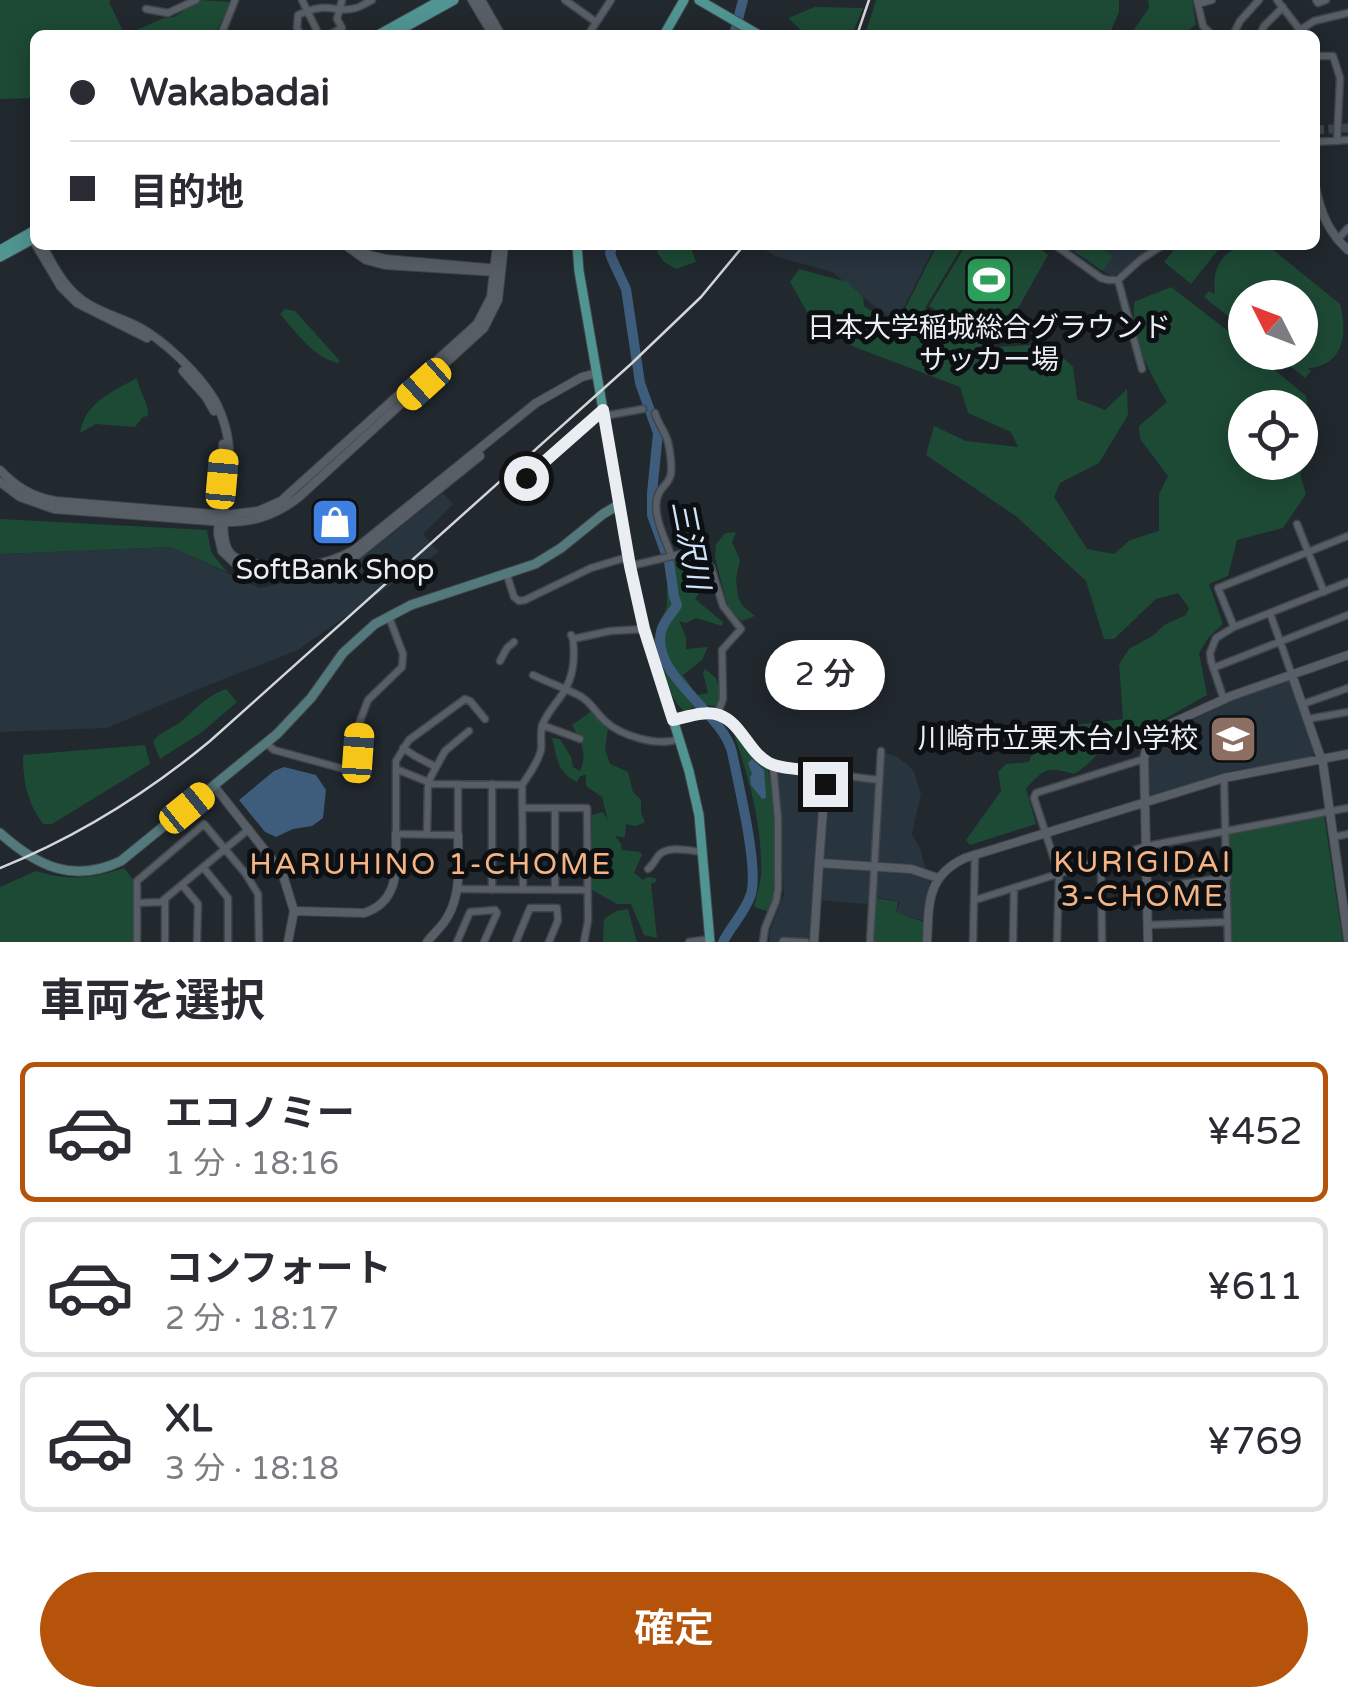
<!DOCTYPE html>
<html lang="ja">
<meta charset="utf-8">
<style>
body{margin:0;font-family:"Varela Round","Noto Sans JP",sans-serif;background:#f2f2f3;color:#2b2b33;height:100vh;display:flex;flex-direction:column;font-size:38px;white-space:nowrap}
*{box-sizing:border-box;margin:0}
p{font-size:32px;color:#7c7c81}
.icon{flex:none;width:55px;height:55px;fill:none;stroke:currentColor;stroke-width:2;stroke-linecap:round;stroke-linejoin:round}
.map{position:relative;height:942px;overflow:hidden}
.details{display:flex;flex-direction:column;background:#fff;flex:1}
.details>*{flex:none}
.banner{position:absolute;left:30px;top:30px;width:1290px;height:220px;border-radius:15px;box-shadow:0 5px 25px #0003;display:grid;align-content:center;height:220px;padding:0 40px;background:#fff}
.needle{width:65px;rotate:312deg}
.buttons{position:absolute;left:1228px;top:280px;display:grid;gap:20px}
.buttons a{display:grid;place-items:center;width:90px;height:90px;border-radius:50%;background:#fff;box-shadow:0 5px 25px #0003;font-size:50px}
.end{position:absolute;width:45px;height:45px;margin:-22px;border:12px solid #eaeef2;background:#111;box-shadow:0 0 0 5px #111}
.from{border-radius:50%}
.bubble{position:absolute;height:70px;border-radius:35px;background:#fff;box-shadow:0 5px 25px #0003;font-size:32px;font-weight:600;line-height:70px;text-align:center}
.car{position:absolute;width:30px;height:60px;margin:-30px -15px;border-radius:12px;box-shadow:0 0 8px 2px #0007;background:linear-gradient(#f5c518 24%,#345 0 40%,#f5c518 0 76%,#345 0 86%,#f5c518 0)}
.banner b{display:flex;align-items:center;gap:35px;height:95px;font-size:38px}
.banner b+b{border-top:2px solid #e1e1e2}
.banner i{width:25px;height:25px;background:#2b2b33}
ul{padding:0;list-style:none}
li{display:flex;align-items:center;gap:30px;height:140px;margin:0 20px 15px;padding:0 20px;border:5px solid #e1e1e2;border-radius:15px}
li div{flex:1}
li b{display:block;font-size:38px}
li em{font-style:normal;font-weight:600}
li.on{border-color:#b45309}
li>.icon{width:90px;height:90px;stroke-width:1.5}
h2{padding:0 40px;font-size:45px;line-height:120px}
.action{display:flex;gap:20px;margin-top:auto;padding:20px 40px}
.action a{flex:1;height:115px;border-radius:60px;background:#b45309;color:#fff;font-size:40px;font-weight:600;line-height:115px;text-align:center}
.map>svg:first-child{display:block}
</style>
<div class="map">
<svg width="1348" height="942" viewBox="0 0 1348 942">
<rect width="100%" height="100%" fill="#21282e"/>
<path fill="#28343e" d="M756,245h179l-39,78 -64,-51 -55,-15z
M1064,245h92l-36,28 -9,3z
M443,493l10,11 -30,30 16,18 -143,99 -90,35 -99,42 -107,4v-178l172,-7 88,41 89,-20z
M1285,680l5,3 25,69 -3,5 -82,14 -78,24 -4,-2 -1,-33 7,-17 6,-7 70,-35z
M884,753l12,3 13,10 5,6 7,22 -9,40 8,14 10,37 -6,36 -28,-9 4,-10 -29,-6 -4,8 -52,-4 -5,42h-41l1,-12 14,-35 -4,-87 -4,-35 2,-2 103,13z"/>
<path fill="#1d4a35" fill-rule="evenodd" d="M0,0h111l-2,2 14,29 9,1 32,-14 10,-1 26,-17 30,2 -15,33h-180v63l-35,1z
M876,0h243v12l-10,23h-244z
M1148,0h44l4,25 -15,10h-51l19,-27z
M815,7l48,1 -11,27h-53l2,-5 -13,-12z
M661,245h29l6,17 -20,7 -12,-7 -7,-10z
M937,245h26l-38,63 69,39 55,-3 24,23 4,32 28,11 22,-21 1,26 -29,48 -39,20 -6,14 33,52 27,5 16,-14 29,-9v-37l9,-18 -28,-37 -1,-13 28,-24c-18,-31 -36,-63 -33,-100l37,-15 65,50 9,8v7l9,1 52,43 9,56 -15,22 6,20 -23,34 -46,12 -9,36 -19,8 14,40 -14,13 -10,16 8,42 -62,35c-30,-7 -48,32 -71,44 -25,-8 -31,-6 -48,15l10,35 -66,21 -4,-5 35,-49 -3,-19 8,-8 23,-2 7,-22 9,-11 78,-10 -4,-55 10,-15 25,-14 10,-10 22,-10 3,-7 -11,-15 -22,6 -42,40h-10l-18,-58 -69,-64 -91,-62 8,-29 32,15 52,6 -7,-15 -43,-19 -8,-26 -108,-41 -17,-20 -21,-2 -24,-42 9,-13 48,13 16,15 1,9 32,21zM1245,408h55v54h-55z
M966,245h70l12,10 -49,87 -12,-2 -58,-34z
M1080,245h17l16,11 -10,15 -28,-19z
M1178,245h44l-31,39 -27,-22z
M1243,245h19l10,4 68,55c8,29 4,62 -32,64l3,3 -6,7 -31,-25 26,-1v-54h-55v32l-41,-33 5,-6 6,3c-3,-24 5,-41 28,-49z
M285,309l10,2 45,50 -3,2c-26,-8 -40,-30 -57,-49z
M137,378c2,15 12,23 11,38l-5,1 -8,10 -39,-3 -16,9c5,-31 32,-41 57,-55z
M0,519l207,11 4,22 16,20 -56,-25 -171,7z
M736,532l-4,10 8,18 -4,19 2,18 4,8 13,11 -13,5 -13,-13 -4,-11 -10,-40 1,-13 9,-11z
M685,559l18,4 7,14 -15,22 28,23 -1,4 -26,-8 -10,5 -7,-2 7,16v12l22,-2 -6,13 -19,15 14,20 11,-2 -5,-20 2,-4 11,9 6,20 -4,9 -16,-3 -18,7c-20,-17 -19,-48 -30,-71l13,-34v-27l6,-19z
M226,689l11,13 -35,30 -42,27 -7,-17c6,-10 16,-12 26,-19 18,-14 25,-26 47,-34z
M593,710l15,18 -3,21 5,15 18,8 5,20 8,8v13l4,9 -9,4 -10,-2 -1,13 -10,-1 6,8 1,6 18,2 2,3 -8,18 9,7 5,-3 7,1 2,3 -6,3 6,54 -13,-3 -13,-31h-14l-27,-15 2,-74 11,-3 5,9 -6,-24 -16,-11v-11l-6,1 -3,6c-20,-9 -20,-25 -25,-44l8,1 11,18 2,10 7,4c8,-17 1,-30 -8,-46z
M733,732l19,25 16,13c8,47 9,95 3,142l-17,-5c2,-10 6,-22 7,-32 2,-48 -12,-98 -28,-143z
M145,745l5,19 -98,60h-9c-16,-22 -20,-42 -20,-69z
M1324,815l19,127h-114v-110z
M124,868l10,13v61h-134v-55l36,-16c32,10 56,8 88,-3z
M876,898l22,4 -2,10 28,10 -1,20h-51z
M628,909l9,33h-34l1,-23 12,-8z"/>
<path fill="#3e5c7b" d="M752,759l12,11 2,28 -4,1 -11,-14 -1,-8 2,-3 -4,-11z
M284,767l32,8 10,15 -3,28 -11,8 -19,3 -17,8 -11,-5 -26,-32 35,-29z"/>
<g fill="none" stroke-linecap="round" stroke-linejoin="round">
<path stroke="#3e5c7b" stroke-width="10" d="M734,35l9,-35
M613,245l-3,8 2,6 14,30 14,94 18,50 -6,60v22l17,47 5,34 3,9c-5,9 -14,16 -16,27 -10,43 61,80 71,120 6,31 27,115 19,142 -5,17 -20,32 -28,48"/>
<path stroke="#3f464b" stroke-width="9" stroke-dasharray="9 4.5" stroke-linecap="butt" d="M1315,130l33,-2"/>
<g stroke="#40454b" stroke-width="9">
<path id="minor" d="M302,0l17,35
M565,0l31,22
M1197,0l6,26 9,9
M1277,0l23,30 14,-9 34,-8
M1316,0l2,3 8,-3
M1198,4l14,-4
M146,9l22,4 28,-13
M221,35l14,-35
M301,35l-4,-7 1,-13c33,-15 34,-1 58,-7 2,0 14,-7 16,-8
M329,35l13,-7 -5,-9 5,-19
M588,35l23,-35
M1233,35l7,-14 19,-21
M1260,35l4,-9 19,-19
M1315,56h18l7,22 -3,63
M1315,142l33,-2
M1337,240l11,-12
M1055,245l46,33 7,2h10l22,-20 23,-15
M1118,280l24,89
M655,413c3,11 10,18 13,29 2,8 4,23 3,31 -1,10 -8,12 -12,20 -9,18 6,45 12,62
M604,416l39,-7
M526,478l77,-68
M1297,524l27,68
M630,566l55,-13 16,5 10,9 12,39 18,23 -19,21 1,49 -6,16
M507,575l7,22 5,4 6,-1 66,-32 37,-11
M1270,613l22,62
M1234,627l-16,-39 130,-52
M571,635l2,4 37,-8 35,-2
M500,661l7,-13 7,-6
M1213,668l135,-53
M533,675c14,7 29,12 43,19 13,5 19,18 29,27 16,15 53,26 74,18
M1224,700l-13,-39 -1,-8 6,-15 18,-11 114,-45
M1303,704l45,-16
M1308,719l40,-7
M542,725l38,14
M266,743l8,7 70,19 14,-16 2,-32 8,-21 34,-33 1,-13 -14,-37
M403,748l12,8 21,11
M396,769l37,15 89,1 1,105
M822,776l8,-2 49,6
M1224,778l4,164
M458,784v51l-62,-1v-73l13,-21 56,-41 5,2 15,18
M522,785c7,-11 16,-22 19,-35 1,-7 -1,-16 1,-24 4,-12 14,-22 21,-33 11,-17 12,-35 10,-54
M523,808h64l1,113 -4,21
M427,834l1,-52 17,-31 24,-20
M1334,837l14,-3
M1101,861l1,81
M203,867l25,31v44
M648,869c5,-4 7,-9 11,-14 10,-10 31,-4 44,-3
M182,885l16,19 -1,38
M457,889l129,1
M1147,889l81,-12
M492,890v-106
M555,890v-82
M975,900l172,-54 201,-38
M137,903l24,-1 88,-73
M1148,925l79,-3
M783,941l23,1
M137,942v-61l67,-57 41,49 13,21 1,48
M165,942v-43
M457,942l13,-30 25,-2 2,3 -13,29
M516,942l14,-34h27l1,12 -9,22
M689,942l21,-3
M763,942l2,-14 11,-27 2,-12v-70l-5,-54
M870,942l11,-191
M973,942l2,-88
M1013,942l1,-54
M1057,942l2,-68 -25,-76 2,-5 108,-34"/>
</g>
<g stroke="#40454b" stroke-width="10">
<path id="tertiary" d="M472,0l21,35
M481,0l20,35
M1295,35l5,-5 4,5
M1315,186c6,27 13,46 33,64
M36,245l25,42 16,16 70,35
M42,245c11,20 21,41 40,55 16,12 37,17 55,26 27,14 61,47 77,73 9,16 16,39 15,58 0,23 -14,80 2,97 9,9 23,9 35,11 33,4 59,1 88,-15l182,-147 46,-26 15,-4
M345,245l21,15 19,5 112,7
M354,245l15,10 17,4 112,10
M183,371l23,26 8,14
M223,444l-5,90 4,17 16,15 49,7 41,-5 29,-13 123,-99
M0,470c16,17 31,26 55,31l170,14 33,-4 23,-10 196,-177 14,-27 6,-52
M0,482l20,15 34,12 170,13c29,1 52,-7 75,-25l185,-169 14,-28 6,-55
M1292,675l31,89 25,175
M673,720c14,-3 31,-10 46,-5 23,8 29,37 50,48 18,9 47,0 56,20l-6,80 92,6 27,9
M214,786l68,86 12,39 -6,31
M294,911l70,2c37,-12 32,-47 32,-79
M427,942c7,-9 16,-16 21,-26 14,-24 10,-55 10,-81
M814,942l5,-79
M927,942c2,-37 -1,-66 38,-84l259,-80 124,-24
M1148,942l-4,-183 3,-14 8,-11 15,-10 61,-28 117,-41"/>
</g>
<g stroke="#40454b" stroke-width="11">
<path id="secondary" d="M0,833c37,33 73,51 121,28l156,-127 34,-36 32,-45 32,-29 36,-19 124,-41 26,-16 42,-34 17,-10"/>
</g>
<g stroke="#40454b" stroke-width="11">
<path id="primary" d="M699,0l60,35
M378,35l63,-35
M391,35l63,-35
M664,35l20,-35
M577,245l2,26 51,295 15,63 44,142 10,44 11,127
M0,250l35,-20
M0,257l35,-19"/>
</g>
<use href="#minor" stroke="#575e65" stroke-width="6"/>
<use href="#tertiary" stroke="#575e65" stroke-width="8"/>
<use href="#secondary" stroke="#54797c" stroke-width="9"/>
<use href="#primary" stroke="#509592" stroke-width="9"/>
<path stroke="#d2d6da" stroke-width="2.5" d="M857,35l12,-35
M0,868c77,-31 146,-74 210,-127l421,-377 70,-67 43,-52"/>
</g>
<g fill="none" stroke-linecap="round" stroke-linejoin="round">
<path stroke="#eaeef2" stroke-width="12" d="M526,478l77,-68 27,156 14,63 29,91c14,-3 31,-10 46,-5 23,8 29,37 50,48 18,10 47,0 56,21"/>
</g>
<defs>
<g id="stadium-square" transform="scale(2.5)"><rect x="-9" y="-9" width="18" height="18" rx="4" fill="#2e9e5b" stroke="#0d1013"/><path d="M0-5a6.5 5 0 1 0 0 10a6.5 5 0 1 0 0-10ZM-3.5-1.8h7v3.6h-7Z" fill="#fff"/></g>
<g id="shop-square" transform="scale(2.5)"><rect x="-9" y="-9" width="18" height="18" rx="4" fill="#3f7fe0" stroke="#0d1013"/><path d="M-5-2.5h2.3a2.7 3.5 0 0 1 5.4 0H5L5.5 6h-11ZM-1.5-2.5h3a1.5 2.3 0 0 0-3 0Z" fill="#fff"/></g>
<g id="school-square" transform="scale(2.5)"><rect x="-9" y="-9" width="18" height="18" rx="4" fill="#8d6e63" stroke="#0d1013"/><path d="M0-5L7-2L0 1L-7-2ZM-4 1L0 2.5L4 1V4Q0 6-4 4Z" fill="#fff"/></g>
</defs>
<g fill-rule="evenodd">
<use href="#stadium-square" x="989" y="280"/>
<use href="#shop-square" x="335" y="522"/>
<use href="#school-square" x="1233" y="739"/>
</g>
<g text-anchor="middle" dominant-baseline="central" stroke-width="10" stroke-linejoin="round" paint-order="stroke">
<g font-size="28" fill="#eaeef2" stroke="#0d1013">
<text x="989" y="328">日本大学稲城総合グラウンド<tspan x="989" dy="32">サッカー場</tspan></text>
<text x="335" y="570">SoftBank Shop</text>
<text x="1198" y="739" text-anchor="end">川崎市立栗木台小学校</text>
</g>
<g font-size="30" font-style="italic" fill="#d0e4fa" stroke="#0d1013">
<text transform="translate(690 545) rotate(79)">三沢川</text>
</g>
<g font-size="30" letter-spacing="2.5" fill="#f6b484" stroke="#0d1013">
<text x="1143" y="862">KURIGIDAI<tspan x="1143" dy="34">3-CHOME</tspan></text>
<text x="431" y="864">HARUHINO 1-CHOME</text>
</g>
</g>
</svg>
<div class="buttons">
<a><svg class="needle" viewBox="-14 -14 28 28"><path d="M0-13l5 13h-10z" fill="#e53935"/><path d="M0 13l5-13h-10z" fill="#7c7c81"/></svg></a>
<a><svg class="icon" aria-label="locate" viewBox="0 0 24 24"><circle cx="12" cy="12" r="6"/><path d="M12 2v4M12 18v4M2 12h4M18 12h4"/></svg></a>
</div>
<i class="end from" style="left:526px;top:478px"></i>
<i class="end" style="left:825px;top:784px"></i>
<div class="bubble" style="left:765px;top:640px;width:120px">2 分</div>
<i class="car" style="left:424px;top:384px;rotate:228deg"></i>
<i class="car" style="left:222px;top:479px;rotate:5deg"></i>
<i class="car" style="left:358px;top:753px;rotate:4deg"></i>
<i class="car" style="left:187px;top:808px;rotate:51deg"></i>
<div class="banner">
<b><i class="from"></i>Wakabadai</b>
<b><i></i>目的地</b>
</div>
</div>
<section class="details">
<h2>車両を選択</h2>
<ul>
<li class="on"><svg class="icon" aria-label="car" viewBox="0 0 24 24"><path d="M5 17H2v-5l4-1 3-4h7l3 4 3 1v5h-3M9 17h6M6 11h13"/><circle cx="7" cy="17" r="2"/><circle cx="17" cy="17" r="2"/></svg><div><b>エコノミー</b><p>1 分 · 18:16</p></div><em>¥452</em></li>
<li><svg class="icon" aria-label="car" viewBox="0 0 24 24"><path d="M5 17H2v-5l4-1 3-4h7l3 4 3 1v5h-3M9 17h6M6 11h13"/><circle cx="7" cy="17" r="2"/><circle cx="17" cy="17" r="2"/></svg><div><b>コンフォート</b><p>2 分 · 18:17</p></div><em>¥611</em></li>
<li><svg class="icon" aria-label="car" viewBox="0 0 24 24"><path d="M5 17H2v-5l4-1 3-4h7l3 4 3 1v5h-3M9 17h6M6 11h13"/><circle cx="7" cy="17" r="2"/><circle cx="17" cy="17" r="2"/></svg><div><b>XL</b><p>3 分 · 18:18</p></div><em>¥769</em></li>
</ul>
<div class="action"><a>確定</a></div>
</section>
